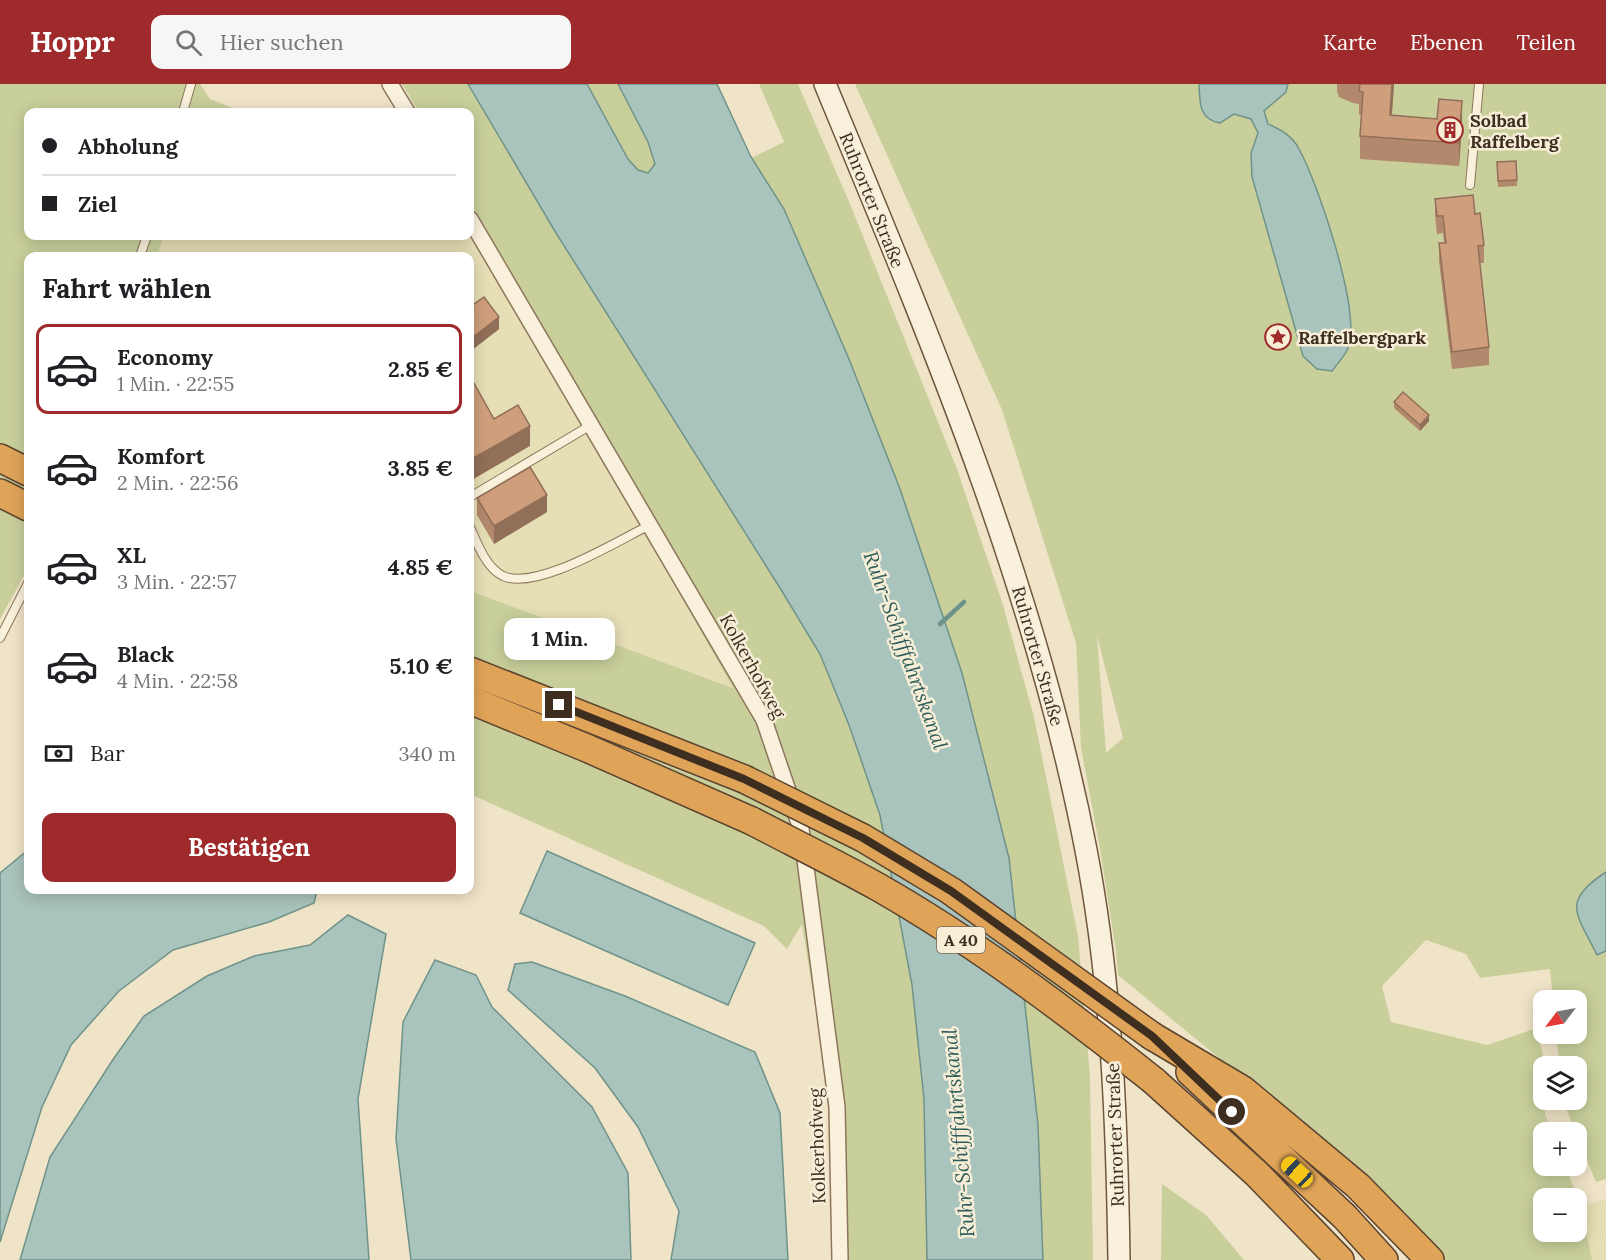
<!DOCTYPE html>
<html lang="de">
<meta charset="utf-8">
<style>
body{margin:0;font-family:Lora,serif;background:#f6f6f6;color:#202124;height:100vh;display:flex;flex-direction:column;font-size:22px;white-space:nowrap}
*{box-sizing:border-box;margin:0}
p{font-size:20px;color:#757577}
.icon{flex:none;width:33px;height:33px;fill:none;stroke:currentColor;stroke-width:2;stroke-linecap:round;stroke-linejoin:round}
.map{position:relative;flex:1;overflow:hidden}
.drawer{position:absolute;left:24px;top:168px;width:450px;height:642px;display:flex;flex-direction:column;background:#fff;border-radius:12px;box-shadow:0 3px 15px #0003}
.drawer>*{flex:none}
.banner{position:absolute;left:24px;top:24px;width:450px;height:132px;border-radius:12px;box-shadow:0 3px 15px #0003;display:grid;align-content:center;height:132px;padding:0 18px;background:#fff}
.needle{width:39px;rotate:238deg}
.buttons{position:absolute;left:1533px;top:906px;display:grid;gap:12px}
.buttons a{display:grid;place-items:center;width:54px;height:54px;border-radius:12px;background:#fff;box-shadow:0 3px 15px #0003;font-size:30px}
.end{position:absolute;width:27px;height:27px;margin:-14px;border:8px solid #3d2e20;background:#fff;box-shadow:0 0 0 3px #fff}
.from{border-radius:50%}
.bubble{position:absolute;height:42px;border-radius:12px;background:#fff;box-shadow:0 3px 15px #0003;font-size:20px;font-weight:800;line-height:42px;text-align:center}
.car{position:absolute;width:18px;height:36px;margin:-18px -9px;border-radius:8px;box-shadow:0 0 4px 2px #0007;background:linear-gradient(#f5c518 24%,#345 0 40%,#f5c518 0 76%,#345 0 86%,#f5c518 0)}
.banner b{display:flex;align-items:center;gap:21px;height:57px;font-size:22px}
.banner b+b{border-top:2px solid #e0e0e0}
.banner i{width:15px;height:15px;background:#202124}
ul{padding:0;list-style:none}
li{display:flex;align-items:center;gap:18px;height:90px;margin:0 12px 9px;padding:0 6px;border:3px solid transparent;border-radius:12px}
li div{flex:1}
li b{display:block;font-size:22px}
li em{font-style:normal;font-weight:800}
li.selected{border-color:#9e2a2b}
li>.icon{width:54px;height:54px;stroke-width:1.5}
h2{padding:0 18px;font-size:27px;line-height:72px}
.pay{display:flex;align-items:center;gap:15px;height:66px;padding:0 18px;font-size:22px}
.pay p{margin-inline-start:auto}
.action{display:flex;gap:12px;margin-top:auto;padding:12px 18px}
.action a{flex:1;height:69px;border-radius:12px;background:#9e2a2b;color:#fff;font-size:24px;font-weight:800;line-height:69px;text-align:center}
header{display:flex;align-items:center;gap:36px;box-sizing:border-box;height:84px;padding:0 30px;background:#9e2a2b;color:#fff}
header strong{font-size:28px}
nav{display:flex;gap:33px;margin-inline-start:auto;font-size:21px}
.search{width:420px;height:54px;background:#f6f6f6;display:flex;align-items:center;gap:15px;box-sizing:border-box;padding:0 21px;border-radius:12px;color:#757577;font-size:22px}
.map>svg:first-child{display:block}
</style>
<header>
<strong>Hoppr</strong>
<div class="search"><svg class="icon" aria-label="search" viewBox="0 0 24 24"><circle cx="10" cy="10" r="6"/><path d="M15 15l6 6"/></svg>Hier suchen</div>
<nav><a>Karte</a><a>Ebenen</a><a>Teilen</a></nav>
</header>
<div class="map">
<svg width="1606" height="1176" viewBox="0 0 1606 1176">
<rect width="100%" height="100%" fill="#f0e4c8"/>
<path fill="#e6deb5" d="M470,146l28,44 236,414 -264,-97v-335h-313l7,-20h306z
M1606,1115v61h-14l-11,-54z"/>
<path fill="#c9cf9b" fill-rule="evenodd" d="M0,0h200l10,15 32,13h-214v124h136l-7,20h-129v312l-28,51z
M402,0h66l88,149 224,355 40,66 29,71 31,90 32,170 12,114 3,161h-93l-3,-154 -29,-182 -15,25 -23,-23 -294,-132v-203l263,97 -235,-414 -28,-44v-118h-51z
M587,0h30l31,58 7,22 -7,9 -10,-3 -10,-11z
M759,0h39l52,120 107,265 46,136 31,112 44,219 12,141 3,183h-50l-5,-135 -29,-267 -47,-185 -62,-184 -51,-130 -65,-150 -33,-51 33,-16z
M855,0h751v1095l-10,3 -32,-79 -1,-3h13v-34h-16l-4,-32h20v-34h-23l-3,-31 -70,9 -14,-24 -40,-14 -44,46 9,36 96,23 50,-17 8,38v49l7,17h-8v34h21l16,40 11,54h-152l-65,-74 -257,-211 -2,-24 -16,-102 -19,-101 -5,-105 -74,-233zM1097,552l26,102 -16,14h-1zM1544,1114h32v34h-32z
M1162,1100l44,31 38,45h-83z"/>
<path fill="#a9c4bc" stroke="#6f938a" stroke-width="1.5" d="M468,0h119l41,75 10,11 10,3 7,-9 -7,-22 -30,-58h99l34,73 33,52 65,150 51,130 62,184 47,185 29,267 5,135h-116l-3,-161 -12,-114 -32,-170 -31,-90 -29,-71 -40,-66 -224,-355z
M1199,0h89l-2,8 -22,19 4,13c13,6 24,11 31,25 19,34 63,164 49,199 -3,8 -11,16 -16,23l-15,-2 -14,-13 -51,-179 -1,-24 7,-20 -7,-14 -17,-5 -14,9c-22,-4 -20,-21 -21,-39z
M28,766v40h289l-3,13 -45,19 -96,28 -54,41 -48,54 -29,62 -42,135v-369z
M547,767l208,92 -27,62 -208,-92z
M1606,788v79l-9,4c-20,-41 -37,-53 9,-83z
M348,831l38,19 -28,165 11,161h-349l30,-103 64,-99 30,-42 63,-40 47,-20 56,-11z
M435,876l41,15 16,32 100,100 36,66 3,87h-220l-15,-121 7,-117z
M532,878l93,34 130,56 25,61 8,147h-117l8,-49 -41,-84 -43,-59 -87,-78 7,-26z"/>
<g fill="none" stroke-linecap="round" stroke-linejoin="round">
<path stroke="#6f938a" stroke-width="4.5" d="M940,540l24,-22"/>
<g stroke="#8d765c" stroke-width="10">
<path id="service" d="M183,28l8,-28
M1470,101l9,-101
M140,172l7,-20
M470,413l121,-72
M470,443c7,16 16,41 33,49 34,15 114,-35 147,-51
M0,554l28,-55"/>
</g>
<g stroke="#8d765c" stroke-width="18">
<path id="minor" d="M390,0l17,28
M470,135l294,501 37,109 36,278 3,153"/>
</g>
<g stroke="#6f573f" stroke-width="24">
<path id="secondary" d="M825,0c103,249 210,500 261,766 26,135 31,273 33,410"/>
</g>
<g stroke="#5b4430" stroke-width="30">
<path id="motorway" d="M0,374l28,14
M0,409l28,14
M470,587l274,108
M470,616l119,49 163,72
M1152,952l91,54 115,96 72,74
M1190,988l155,145 39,43
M1154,997l103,93 83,86"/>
</g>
<use href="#service" stroke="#faf1dc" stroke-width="8"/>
<use href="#minor" stroke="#faf1dc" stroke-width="15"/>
<use href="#secondary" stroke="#faf1dc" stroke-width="21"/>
<use href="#motorway" stroke="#e0a458" stroke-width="27"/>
<g stroke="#5b4430" stroke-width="30" stroke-linecap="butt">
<path id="motorway-bridge" d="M744,695l119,59 88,53 201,145
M752,737c42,22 85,43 126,66 98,56 188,124 276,194"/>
</g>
<use href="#motorway-bridge" stroke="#e0a458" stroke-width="27"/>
</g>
<path fill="#b2896c" d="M1337,0h57l-2,31 70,9 -3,42 -99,-7v-23l2,-21h-3v-11l-6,-1 -14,-6 -2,-6z
M1497,84l20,12v6l-19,1z
M1435,115l40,15 9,31v18h-4l9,84v18l-37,4 -13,-108v-18h5l-1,-10 -6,1 -2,-18z
M470,223l29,22 -27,21 -2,-4z
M1394,318l35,19 -9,10 -26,-23z
M477,414l70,14 -53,32 -17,-29z"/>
<path fill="#916f58" d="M1392,0h2l-4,54v-23z
M1462,17v23l-3,42v-23z
M499,233v12l-27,21v-12z
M1429,331v6l-9,10v-6z
M530,342v20l-60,35v-21z
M547,411v17l-53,32v-18z"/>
<path fill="#cf9f7d" stroke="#916f58" stroke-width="1.5" d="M1360,0h32l-2,31 47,4 2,-20 23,2 -3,42 -99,-7 3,-44 -4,-1z
M1516,77l1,19 -19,1 -1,-19z
M1473,111l2,19 5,-1 4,32 -6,1 11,101 -37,5 -13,-109h7l-3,-27h-6l-2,-17z
M484,213l15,20 -27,21 -2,-4v-27z
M470,292l24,43 24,-14 12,21 -60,34z
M1403,308l26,23 -9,10 -26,-23z
M530,383l17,28 -53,31 -17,-28z"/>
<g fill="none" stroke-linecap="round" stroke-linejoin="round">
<path stroke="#3d2e20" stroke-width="8" d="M559,621l185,74 119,59 88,53 201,145 80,76"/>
</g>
<defs>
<g id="building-ring" transform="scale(1.35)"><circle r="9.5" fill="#f7eed8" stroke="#9e2a2b" stroke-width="1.5"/><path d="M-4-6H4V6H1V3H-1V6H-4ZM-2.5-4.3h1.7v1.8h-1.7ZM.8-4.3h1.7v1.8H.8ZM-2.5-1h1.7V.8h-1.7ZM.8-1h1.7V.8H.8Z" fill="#9e2a2b"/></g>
<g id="sight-ring" transform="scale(1.35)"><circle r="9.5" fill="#f7eed8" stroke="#9e2a2b" stroke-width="1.5"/><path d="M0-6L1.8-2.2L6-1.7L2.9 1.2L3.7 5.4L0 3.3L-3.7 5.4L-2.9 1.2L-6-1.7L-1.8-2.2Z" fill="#9e2a2b"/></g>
</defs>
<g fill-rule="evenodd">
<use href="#building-ring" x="1450" y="46"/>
<use href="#sight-ring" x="1278" y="253"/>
</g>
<g text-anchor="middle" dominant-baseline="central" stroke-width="5" stroke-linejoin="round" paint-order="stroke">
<rect fill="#f7eed8" stroke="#756857" stroke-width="1.5" x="937" y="843" width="48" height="26" rx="4.5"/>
<g font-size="16" font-weight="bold" fill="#3d2e20">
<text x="961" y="856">A 40</text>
</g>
<g font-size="18" font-weight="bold" fill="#3d2e20" stroke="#f7eed8" text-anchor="start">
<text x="1470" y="36">Solbad<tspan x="1470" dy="21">Raffelberg</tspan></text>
<text x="1298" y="253">Raffelbergpark</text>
</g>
<g font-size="18" fill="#3d2e20" stroke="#f7eed8">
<text transform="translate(872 116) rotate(68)">Ruhrorter Straße</text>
<text transform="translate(1038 572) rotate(74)">Ruhrorter Straße</text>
<text transform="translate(753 582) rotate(61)">Kolkerhofweg</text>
<text transform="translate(1115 1051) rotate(-92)">Ruhrorter Straße</text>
<text transform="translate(817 1062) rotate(-92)">Kolkerhofweg</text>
</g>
<g font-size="20" font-style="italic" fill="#2f5d5a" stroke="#f7eed8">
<text transform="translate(906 566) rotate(70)">Ruhr-Schifffahrtskanal</text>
<text transform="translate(958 1049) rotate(-95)">Ruhr-Schifffahrtskanal</text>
</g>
</g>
</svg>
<div class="buttons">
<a><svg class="needle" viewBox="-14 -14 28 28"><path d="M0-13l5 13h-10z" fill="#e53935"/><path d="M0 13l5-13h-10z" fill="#757577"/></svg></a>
<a><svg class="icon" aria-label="layers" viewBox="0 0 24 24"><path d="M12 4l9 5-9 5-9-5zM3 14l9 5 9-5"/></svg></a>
<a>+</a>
<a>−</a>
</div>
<i class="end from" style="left:1232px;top:1028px"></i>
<i class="end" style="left:559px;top:621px"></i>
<div class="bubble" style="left:504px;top:534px;width:111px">1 Min.</div>
<i class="car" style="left:1297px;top:1088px;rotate:313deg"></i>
<div class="banner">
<b><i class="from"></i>Abholung</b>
<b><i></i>Ziel</b>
</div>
<section class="drawer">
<h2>Fahrt wählen</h2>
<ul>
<li class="selected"><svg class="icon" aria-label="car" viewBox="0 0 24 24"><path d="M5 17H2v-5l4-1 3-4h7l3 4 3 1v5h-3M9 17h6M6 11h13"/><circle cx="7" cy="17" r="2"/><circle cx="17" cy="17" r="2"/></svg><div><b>Economy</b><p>1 Min. · 22:55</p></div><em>2.85 €</em></li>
<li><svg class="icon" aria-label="car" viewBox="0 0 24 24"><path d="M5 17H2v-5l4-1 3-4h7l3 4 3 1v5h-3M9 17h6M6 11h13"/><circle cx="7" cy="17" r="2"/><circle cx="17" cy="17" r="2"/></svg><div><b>Komfort</b><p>2 Min. · 22:56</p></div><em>3.85 €</em></li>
<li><svg class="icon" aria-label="car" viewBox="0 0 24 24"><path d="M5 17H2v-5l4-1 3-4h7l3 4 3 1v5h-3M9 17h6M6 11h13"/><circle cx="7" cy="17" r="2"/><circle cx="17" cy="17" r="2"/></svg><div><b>XL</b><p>3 Min. · 22:57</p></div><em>4.85 €</em></li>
<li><svg class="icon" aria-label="car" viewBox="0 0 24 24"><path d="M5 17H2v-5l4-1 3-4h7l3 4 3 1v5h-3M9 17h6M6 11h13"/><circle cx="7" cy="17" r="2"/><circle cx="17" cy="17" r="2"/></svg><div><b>Black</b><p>4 Min. · 22:58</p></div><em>5.10 €</em></li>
</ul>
<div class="pay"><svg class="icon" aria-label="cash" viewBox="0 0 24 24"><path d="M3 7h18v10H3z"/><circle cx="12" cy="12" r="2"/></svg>Bar<p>340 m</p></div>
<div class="action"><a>Bestätigen</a></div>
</section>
</div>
